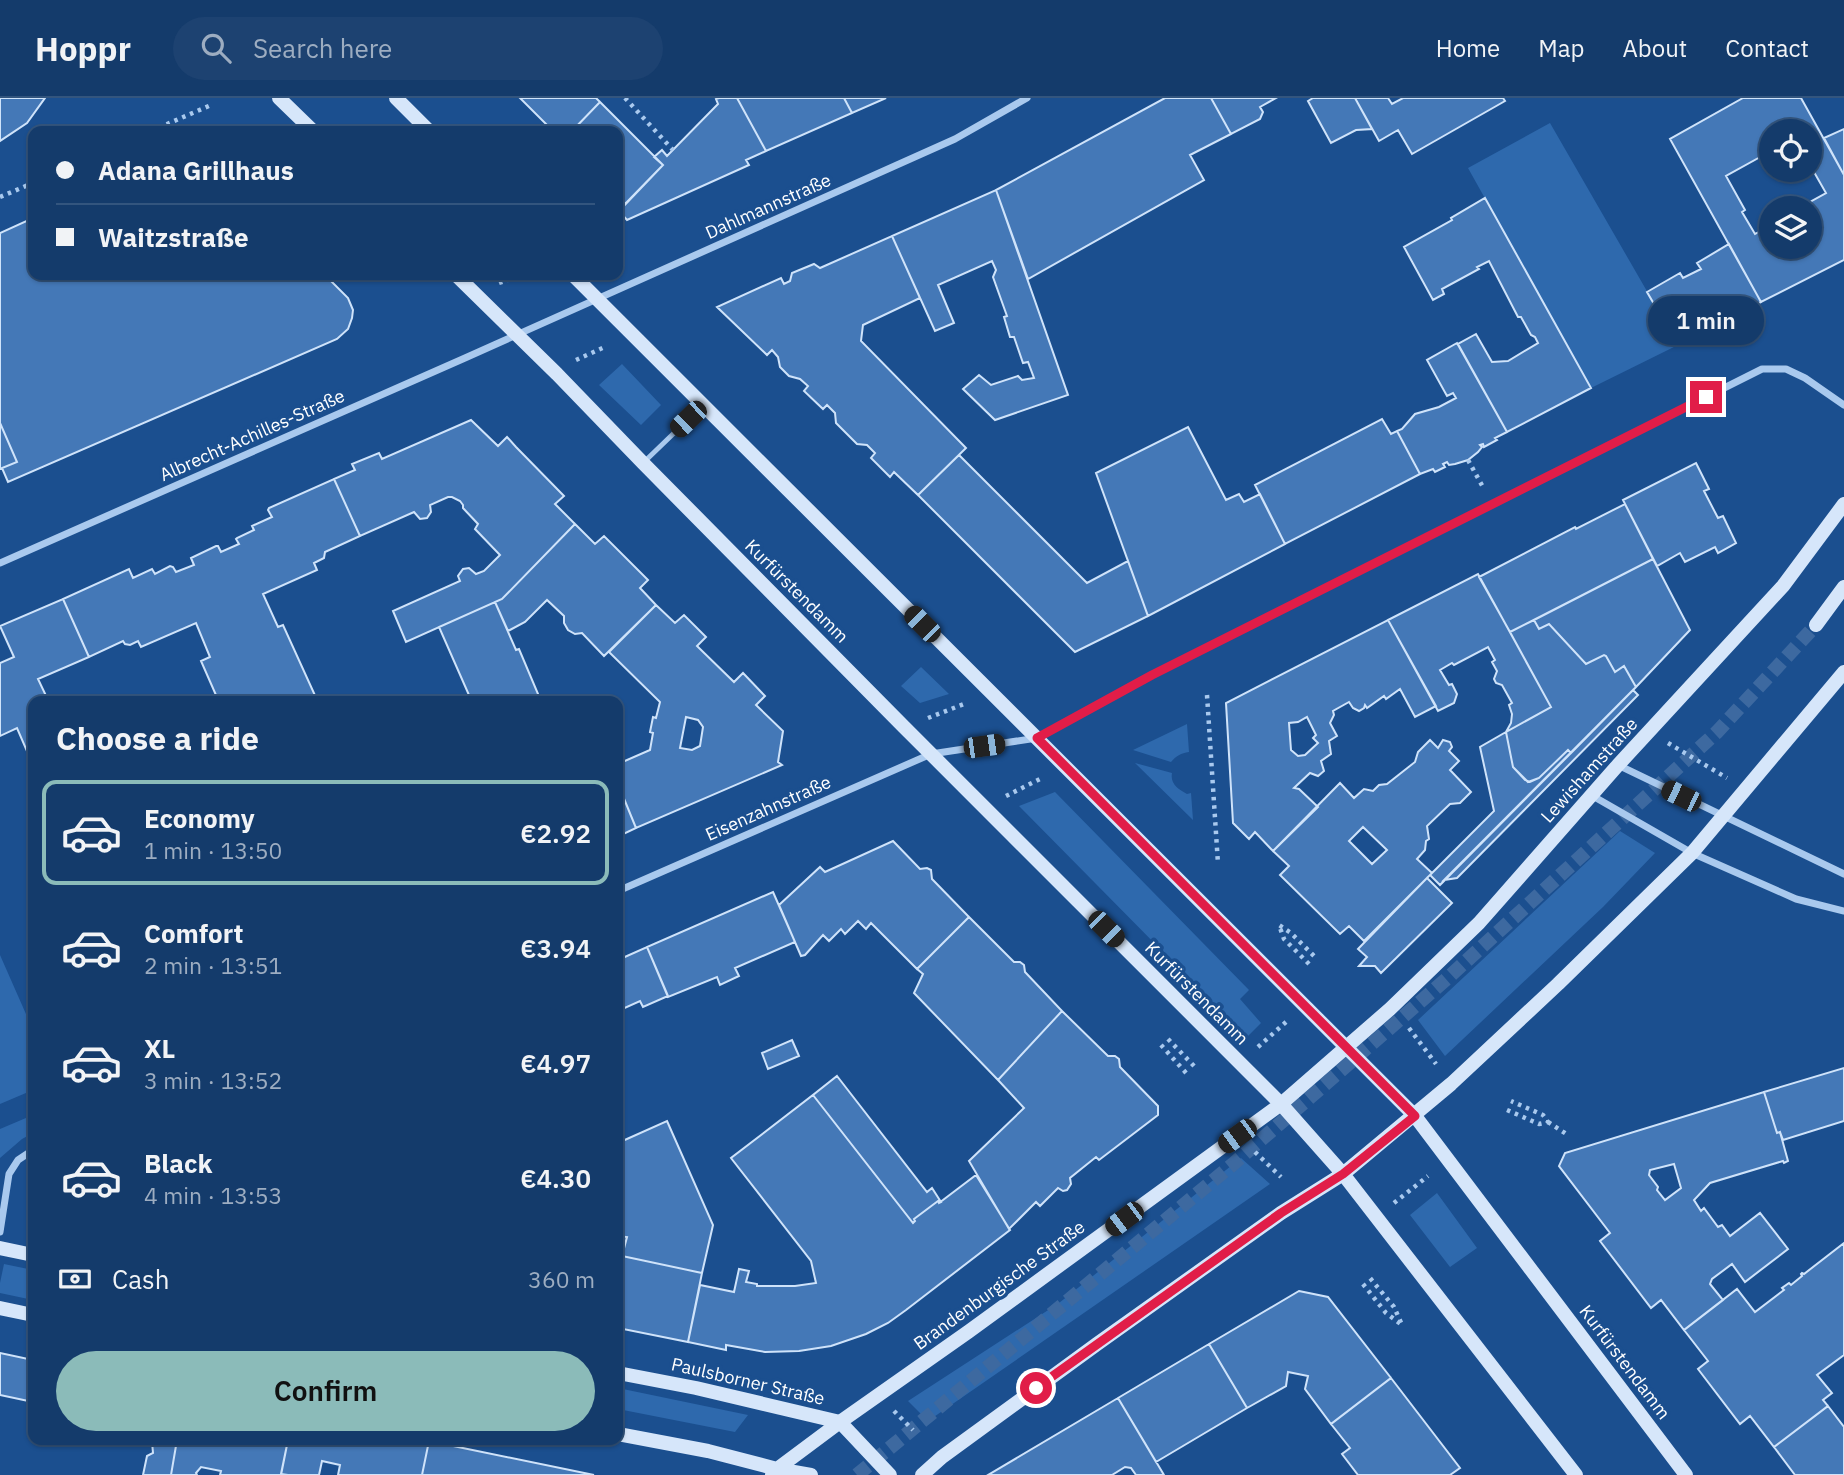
<!DOCTYPE html>
<meta charset="utf-8">
<style>
body{margin:0;font-family:"IBM Plex Sans",sans-serif;background:#1d4271;color:#f1f3f6;height:100vh;display:flex;flex-direction:column;font-size:26px;white-space:nowrap}
*{box-sizing:border-box;margin:0}
p{font-size:23px;color:#9dadc1}
.icon{flex:none;width:38px;height:38px;fill:none;stroke:currentColor;stroke-width:2;stroke-linecap:round;stroke-linejoin:round}
.map{position:relative;flex:1;overflow:hidden}
.side{position:absolute;left:28px;top:598px;width:595px;height:749px;display:flex;flex-direction:column;background:#143b6b;border-radius:14px;box-shadow:0 2px 5px #0004,0 0 0 2px #33557e}
.side>*{flex:none}
.hud{position:absolute;left:28px;top:28px;width:595px;height:154px;border-radius:14px;box-shadow:0 2px 5px #0004,0 0 0 2px #33557e;display:grid;align-content:center;height:154px;padding:0 28px;background:#143b6b}
.buttons{position:absolute;left:1759px;top:21px;display:grid;gap:14px}
.buttons a{display:grid;place-items:center;width:63px;height:63px;border-radius:50%;background:#143b6b;box-shadow:0 2px 5px #0004,0 0 0 2px #33557e;font-size:35px}
.end{position:absolute;width:32px;height:32px;margin:-16px;border:9px solid #e11d48;background:#fff;box-shadow:0 0 0 4px #fff}
.from{border-radius:50%}
.bubble{position:absolute;height:49px;border-radius:24px;background:#143b6b;box-shadow:0 2px 5px #0004,0 0 0 2px #33557e;font-size:23px;font-weight:600;line-height:49px;text-align:center}
.car{position:absolute;width:21px;height:42px;margin:-21px -10px;border-radius:9px;box-shadow:0 0 5px 2px #0007;background:linear-gradient(#222 24%,#8ab4d8 0 40%,#222 0 76%,#8ab4d8 0 86%,#222 0)}
.hud b{display:flex;align-items:center;gap:24px;height:66px;font-size:26px}
.hud b+b{border-top:2px solid #33557e}
.hud i{width:18px;height:18px;background:#f1f3f6}
ul{padding:0;list-style:none}
li{display:flex;align-items:center;gap:21px;height:105px;margin:0 14px 10px;padding:0 14px;border:4px solid transparent;border-radius:14px}
li div{flex:1}
li b{display:block;font-size:26px}
li em{font-style:normal;font-weight:600}
li.selected{border-color:#8bbbb9}
li>.icon{width:63px;height:63px;stroke-width:1.5}
h2{padding:0 28px;font-size:32px;line-height:84px}
.pay{display:flex;align-items:center;gap:18px;height:77px;padding:0 28px;font-size:26px}
.pay p{margin-inline-start:auto}
.cta{display:flex;gap:14px;margin-top:auto;padding:14px 28px}
.cta a{flex:1;height:80px;border-radius:42px;background:#8bbbb9;color:#111;font-size:28px;font-weight:600;line-height:80px;text-align:center}
header{display:flex;align-items:center;gap:42px;box-sizing:border-box;height:98px;padding:0 35px;background:#143b6b;border-bottom:2px solid #33557e}
header strong{font-size:33px}
nav{display:flex;gap:38px;margin-inline-start:auto;font-size:24px}
.search{width:490px;height:63px;background:#1d4271;display:flex;align-items:center;gap:18px;box-sizing:border-box;padding:0 24px;border-radius:38px;color:#9dadc1;font-size:26px}
.map>svg:first-child{display:block}
</style>
<header>
<strong>Hoppr</strong>
<div class="search"><svg class="icon" aria-label="search" viewBox="0 0 24 24"><circle cx="10" cy="10" r="6"/><path d="M15 15l6 6"/></svg>Search here</div>
<nav><a>Home</a><a>Map</a><a>About</a><a>Contact</a></nav>
</header>
<div class="map">
<svg width="1844" height="1377" viewBox="0 0 1844 1377">
<rect width="100%" height="100%" fill="#1b4f8f"/>
<path fill="#2e69ad" d="M1550,25l128,222 -87,43 -123,-220z
M622,266l39,41 -20,20 -42,-40z
M921,569l28,27 -29,9 -19,-17z
M1187,626l2,28c-8,1 -13,4 -18,10l-38,-12z
M1135,665l37,10c-2,11 6,16 15,21l4,-1 2,27z
M1055,694l194,198 -9,9 21,24 -14,14 -228,-231z
M1620,733l35,22 -52,54 -158,149 -27,-36z
M0,857l33,75v60l-33,14z
M33,1017v18l-11,6 -22,19v-29z
M1241,1060l29,26 -342,237 -20,-20 151,-98z
M1437,1095l40,55 -27,19 -40,-52z
M4,1166l29,6v30l-33,-7v-10z
M618,1290l130,27 -13,17 -117,-23z"/>
<path fill="#4478b7" stroke="#cfe3fa" stroke-width="2" fill-rule="evenodd" d="M0,0h45l-18,25 -27,18z
M520,0h76l4,4 -28,29h-19z
M719,0h18l29,53 -20,9 3,5 -122,55 -8,-9 44,-46 -9,-8 8,-7 5,6 51,-52 -2,-5z
M737,0h107l8,15 -86,38z
M844,0h42l-34,15z
M1165,0h46l20,36 -41,21 14,25 -176,99 -32,-89z
M1211,0h65l-16,9 3,5 -3,7 -29,15z
M1313,0h42l17,31 -16,1 -25,13 -23,-42z
M1355,0h33l4,6 11,-6h100l2,3 -93,53 -14,-24 -19,11z
M1743,0h58l43,77v85l-83,42 -91,-163zM1771,33h39v39h-2l2,4 4,-2 12,21 -27,15h11v39h-39v-22l-16,9 -13,-22 3,-2 -19,-34 45,-25z
M600,4l63,63 -38,39 -7,-8v-65h-46z
M1844,31v46l-20,-37z
M996,92l72,205 -73,25 -32,-31 16,-14 12,10 27,-9 4,4 12,-2 -6,-16 -5,1 -9,-26h-4l-6,-20 3,-1 -14,-39 3,-7 -4,-9 -54,24 16,38 -19,8 -43,-95z
M1485,100l106,190 -84,44 -49,-88 18,-10 16,28 16,-1 30,-18 -3,-6 -4,-2 -10,-18h-3l-29,-56 -12,6 2,2 -37,20 2,5 -11,6 -29,-53 48,-27 -1,-2z
M33,120v57h292l23,23 5,12 -1,8 -4,11 -11,10 -329,143 -6,-14 15,-6 -17,-39v-190z
M892,138l28,62 -57,27 -2,16 105,107 -48,47 -24,-23 -4,5 -19,-19 4,-5 -8,-8 -10,-1 -21,-21 -1,-10 -8,-8 -4,4 -19,-18 4,-5 -8,-7 -11,-3 -9,-9 -2,-10 -6,-7 -5,5 -50,-48 64,-29 3,6 6,-3 2,-8 22,-9 6,4z
M1729,146l32,58 -83,43 -31,-53 33,-19 3,5 18,-9 -4,-6z
M1457,245l50,89 -12,6 2,2 -13,7 -1,-3 -3,1 2,2 -4,5 -10,8 -13,4 -6,1 -2,-3 -4,2 2,3 -10,5 -2,-3 -13,5 -23,-43 5,-2 13,-15 24,-7 17,-9 -3,-5 -6,3 -20,-36z
M1382,321l9,15 6,-3 23,43 -135,70 -30,-59z
M471,322l27,26 9,-9 9,10 48,49 -9,8 20,20 -73,75 -96,43 -13,-31 67,-30 -2,-5 5,-7 6,-1 7,6 8,-3 16,-16 -25,-26 3,-5 -15,-16v-3l-3,-4 -8,-4h-4l-18,8 1,7 -4,6 -7,1 -6,-7 -54,24 -26,-57 21,-9 -3,-6 27,-11 3,6z
M0,325l17,39 -17,7z
M1188,329l38,73 13,-6 5,8 16,-8 25,50 -137,72 -52,-143z
M959,357l128,128 41,-22 20,55 -73,36 -157,-157z
M1696,365l13,26 -5,2 14,27 5,-2 13,27 -18,10 -3,-6 -30,15 -5,-9 -23,13 -34,-66z
M334,381l26,57 -35,16 -1,6 -10,5 3,7 -54,24 15,33 5,-2 35,77h-99l-18,-41 9,-4 -14,-34 -55,24 -3,-6 -8,4 -5,-1 -2,-3 -34,16 -26,-58 66,-30 4,9 19,-9 3,5 15,-8 3,1 3,5 18,-7 -3,-7 25,-12h2l3,6 18,-8 -3,-5 1,-1 17,-8 -2,-4 20,-9 -4,-7 1,-2z
M1625,406l28,55 -143,73 -31,-55 96,-50 1,2z
M575,426l20,20 9,-8 44,44 -8,8 16,17 -52,51 -22,-23 -7,1 -7,-4 -4,-7v-7l-17,-16 -22,22 -17,9 -13,-29 7,-3z
M1653,461l37,71 -54,57 -12,-21 -9,6 -9,-16 -2,-1 -18,9 -37,-40 -10,5 -5,-9z
M1478,476l73,133 -45,25 5,-9 1,-9 -3,-9 3,-2 -10,-18 -6,-2 -2,-4 3,-8 -5,-9 3,-2 -7,-13 -34,18 -2,-2 -12,7 9,15 3,-1 5,10 -3,9 -16,8 -50,-91z
M63,501l26,58 -51,22 11,23h-16v63l-16,-37 -17,8v-73l14,-6 -14,-31z
M495,504l21,48 3,-1 22,52 -69,1 -33,-75z
M656,507l19,18 9,-8 22,22 -9,9 37,36 9,-9 22,23 -9,9 27,26 -5,31 4,3 -146,63 -18,-44v-20l32,-14 3,-17 -3,-1 3,-15 3,1 4,-16 -51,-50zM686,619l12,3 5,7 -3,19 -8,4 -12,-2z
M1388,522l48,86 -21,11 -15,-28 -14,10 -2,-3 -17,12 -2,-3 -1,3 -5,3 -6,-3 -4,-6 -16,9 1,4 -4,8 7,13 -8,5 2,13 -10,7 3,10 -6,5 -8,-3 -16,15 5,1 19,18 -45,44 -18,-19 -6,7 -16,-16 -7,-120zM1307,619l9,18 -3,3 5,5 -13,12 -7,1 -7,-6 -2,-27 9,-1z
M1534,522l5,9 10,-5 37,40 18,-9 2,1 9,16 9,-6 12,21 -65,66 -3,-3 -29,28 -9,4 -5,-2 -12,-13 -7,-35 45,-25 -41,-75z
M1633,592l5,5 -181,183 -13,2z
M1506,634l7,35 15,15 11,-4 29,-28 3,3 -131,132 -10,-10 64,-64 -14,-64z
M1430,642l8,8 5,-8 7,2 2,5 -3,4 10,10 -9,9 21,22 -11,11 -10,1 -23,22 2,13 -3,2 -1,9 -8,9 15,14 -68,68 -15,-15 -9,8 -60,-59 9,-9 -16,-15 67,-68 14,15 10,-9 9,2 6,-6 8,-1 28,-22 3,-10zM1363,729l24,23 -15,14 -23,-23z
M618,686l18,44 -15,7 -3,4z
M893,743l27,28 7,-1 4,2 1,9 37,38 -52,52 -46,-46 -5,6 -8,-8 -13,13 -4,-5 -12,12 -6,-6 -18,20 -4,1 -22,-51 41,-38 5,5z
M1427,780l25,25 -71,70 -6,-7h-16l8,-9 -9,-8z
M773,794l22,50 -60,26 4,8 -19,9 -3,-8 -49,20 -21,-50z
M969,819l45,45h6l4,3 1,7 37,39 -64,69 -84,-87 9,-19 -6,-5z
M647,849l21,49 -25,11 -3,-6 -22,10v-51z
M1062,913l46,45h7l4,3 1,8 38,39v9l-59,45 -3,-3 -26,21 1,6 -4,6 -4,1 -5,-3 -18,18 -4,-4 -27,27 -40,-68 55,-53 -26,-28z
M792,942l7,16 -31,13 -6,-16z
M1844,970v53l-61,19 -3,-8 -3,1 -13,-41z
M837,978l90,116 5,-4 9,14 -2,1 -1,-2 -24,18 1,2 -2,2 -100,-128z
M1764,994l13,41 3,-1 8,29 -4,2 -1,-2 -73,22 -16,17 7,11 3,-3 14,19 4,-2 8,11 30,-23 28,36 -43,33 -13,-18 -20,15 -2,5 13,16 -39,30 -23,-30 -10,8 -51,-67 10,-8 -51,-67 6,-13zM1674,1066l7,24 -16,12 -8,-10 1,-3 -9,-12 1,-5z
M813,997l100,128 2,-2 -1,-2 24,-18 1,2 37,-28 34,55 -104,80 -18,13 -22,11 -35,12 -32,5 -34,1 -39,-7v5l-38,-8 12,-57 34,7 5,-23 10,2 -3,11 11,2v2h38l21,-3 -5,-22 -80,-103z
M667,1023l46,104 -11,48 -80,-17 5,-19 -9,-1v-93z
M618,1138l9,1 -5,19 80,17 -14,69 -70,-14z
M1844,1145v112l-27,20 15,18 -9,7 5,6 -54,41 -24,-31 -10,8 -42,-55 10,-8 -24,-31 53,-41 18,23 29,-22 -2,-2 7,-5 2,2 11,-9 -1,-2 1,-1 2,1z
M1299,1193l29,6 63,81 -60,46 -26,-35 3,-13 -20,-4 -2,14 -39,22 -38,-64z
M1209,1246l38,64 -91,54 -38,-64z
M0,1255l33,7v42l-33,-7z
M1391,1280l69,90 -10,7h-92l-16,-21 8,-6 -19,-24z
M1118,1300l46,77h-28l-5,-7 -6,-1 -13,8h-124z
M1828,1308l16,21v48h-49l-21,-28z
M133,1342h44l-6,35h-28l4,-19 6,-3 -1,-11 -6,-1 -5,3 -6,-1z
M177,1342h111l-7,35h-61l1,-4 -20,-4 -5,6 1,2h-26z
M288,1342h138l3,1 -7,34h-84l2,-10 -18,-4 -3,14h-31l-7,-1z
M429,1343l165,34h-172z"/>
<g fill="none" stroke-linecap="round" stroke-linejoin="round">
<path stroke="#3d69a0" stroke-width="14" stroke-dasharray="14 7" stroke-linecap="butt" d="M857,1377l375,-310 219,-190 266,-243 99,-107"/>
<path stroke="#a9c9ee" stroke-width="4.5" stroke-dasharray="3.5 5" stroke-linecap="butt" d="M625,0l48,52
M151,33l60,-26
M0,99l33,-14
M499,185l22,-8
M576,262l31,-14
M1468,362l16,29
M1207,597l11,169
M928,620l36,-14
M1668,645l59,35
M1006,698l34,-17
M1309,866l-25,-25 -5,-14 12,8 25,25
M1409,930l27,36
M1168,941l27,28
M1161,947l26,29
M1258,949l28,-25
M1507,1012l32,14 9,-2 -5,-7 -32,-14
M1548,1024l20,13
M1255,1054l26,25
M1394,1105l34,-27
M1363,1186l23,29 16,12 -8,-18 -24,-29
M894,1313l19,19"/>
<path stroke="#a9c9ee" stroke-width="5" d="M643,365l58,-56"/>
<path stroke="#a9c9ee" stroke-width="7" d="M0,465l465,-205 490,-219 72,-41
M1618,667l226,109
M1591,697l101,58 104,46 48,12
M618,793l313,-137 106,-16 115,-63 610,-306h24l19,9 39,27
M0,1134l9,-58 9,-14 15,-10"/>
<path stroke="#d6e6fa" stroke-width="14" d="M279,0l34,33
M396,0l33,33
M456,177l101,99 86,89 261,264 377,377 62,70 233,301
M573,177l842,841 271,359
M1816,527l28,-38
M0,1150l33,7
M0,1210l33,7
M618,1275l78,15 144,34 50,53
M618,1336l90,17 69,18 34,6
M772,1377l5,-6 63,-47 128,-90 313,-228 109,-95 89,-86 139,-158 165,-179 61,-82
M922,1377l20,-18 155,-113 184,-131 62,-39 108,-90 107,-100 134,-131 152,-181"/>
</g>
<g fill="none" stroke-linecap="round" stroke-linejoin="round">
<path stroke="#e11d48" stroke-width="9" d="M1036,1290l245,-175 62,-39 72,-58 -378,-378 115,-63 554,-278"/>
</g>
<g text-anchor="middle" dominant-baseline="central" stroke-width="7" stroke-linejoin="round" paint-order="stroke">
<g font-size="18" fill="#fff" stroke="#1b4f8f">
<text transform="translate(768 108) rotate(-24)">Dahlmannstraße</text>
<text transform="translate(252 337) rotate(-24)">Albrecht-Achilles-Straße</text>
<text transform="translate(797 493) rotate(45)">Kurfürstendamm</text>
<text transform="translate(1589 672) rotate(-48)">Lewishamstraße</text>
<text transform="translate(768 710) rotate(-24)">Eisenzahnstraße</text>
<text transform="translate(1197 895) rotate(45)">Kurfürstendamm</text>
<text transform="translate(999 1187) rotate(-36)">Brandenburgische Straße</text>
<text transform="translate(1625 1264) rotate(53)">Kurfürstendamm</text>
<text transform="translate(748 1283) rotate(13)">Paulsborner Straße</text>
</g>
</g>
</svg>
<div class="buttons">
<a><svg class="icon" aria-label="locate" viewBox="0 0 24 24"><circle cx="12" cy="12" r="6"/><path d="M12 2v4M12 18v4M2 12h4M18 12h4"/></svg></a>
<a><svg class="icon" aria-label="layers" viewBox="0 0 24 24"><path d="M12 4l9 5-9 5-9-5zM3 14l9 5 9-5"/></svg></a>
</div>
<i class="end from" style="left:1036px;top:1290px"></i>
<i class="end" style="left:1706px;top:299px"></i>
<div class="bubble" style="left:1648px;top:198px;width:116px">1 min</div>
<i class="car" style="left:688px;top:321px;rotate:226deg"></i>
<i class="car" style="left:922px;top:526px;rotate:315deg"></i>
<i class="car" style="left:984px;top:648px;rotate:82deg"></i>
<i class="car" style="left:1681px;top:698px;rotate:296deg"></i>
<i class="car" style="left:1106px;top:831px;rotate:135deg"></i>
<i class="car" style="left:1237px;top:1038px;rotate:234deg"></i>
<i class="car" style="left:1124px;top:1121px;rotate:233deg"></i>
<div class="hud">
<b><i class="from"></i>Adana Grillhaus</b>
<b><i></i>Waitzstraße</b>
</div>
<section class="side">
<h2>Choose a ride</h2>
<ul>
<li class="selected"><svg class="icon" aria-label="car" viewBox="0 0 24 24"><path d="M5 17H2v-5l4-1 3-4h7l3 4 3 1v5h-3M9 17h6M6 11h13"/><circle cx="7" cy="17" r="2"/><circle cx="17" cy="17" r="2"/></svg><div><b>Economy</b><p>1 min · 13:50</p></div><em>€2.92</em></li>
<li><svg class="icon" aria-label="car" viewBox="0 0 24 24"><path d="M5 17H2v-5l4-1 3-4h7l3 4 3 1v5h-3M9 17h6M6 11h13"/><circle cx="7" cy="17" r="2"/><circle cx="17" cy="17" r="2"/></svg><div><b>Comfort</b><p>2 min · 13:51</p></div><em>€3.94</em></li>
<li><svg class="icon" aria-label="car" viewBox="0 0 24 24"><path d="M5 17H2v-5l4-1 3-4h7l3 4 3 1v5h-3M9 17h6M6 11h13"/><circle cx="7" cy="17" r="2"/><circle cx="17" cy="17" r="2"/></svg><div><b>XL</b><p>3 min · 13:52</p></div><em>€4.97</em></li>
<li><svg class="icon" aria-label="car" viewBox="0 0 24 24"><path d="M5 17H2v-5l4-1 3-4h7l3 4 3 1v5h-3M9 17h6M6 11h13"/><circle cx="7" cy="17" r="2"/><circle cx="17" cy="17" r="2"/></svg><div><b>Black</b><p>4 min · 13:53</p></div><em>€4.30</em></li>
</ul>
<div class="pay"><svg class="icon" aria-label="cash" viewBox="0 0 24 24"><path d="M3 7h18v10H3z"/><circle cx="12" cy="12" r="2"/></svg>Cash<p>360 m</p></div>
<div class="cta"><a>Confirm</a></div>
</section>
</div>
